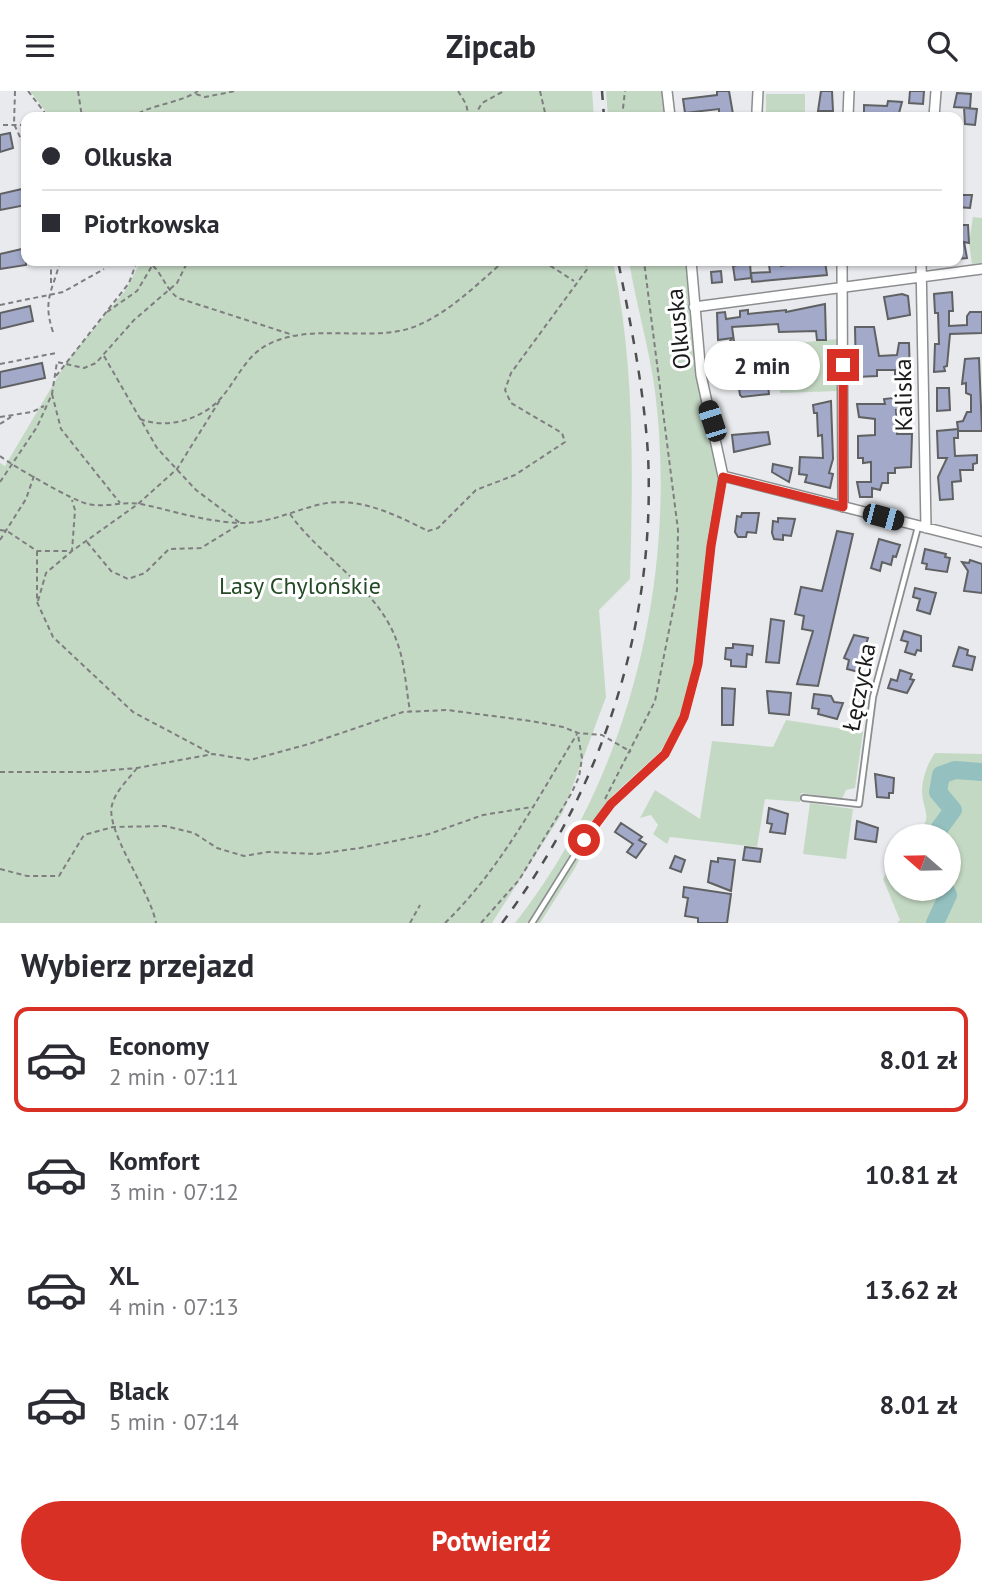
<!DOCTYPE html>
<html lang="pl">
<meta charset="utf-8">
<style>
body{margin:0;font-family:"PT Sans",sans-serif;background:#f2f2f3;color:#2b2b33;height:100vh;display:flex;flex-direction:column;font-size:26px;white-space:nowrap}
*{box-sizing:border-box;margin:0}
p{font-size:23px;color:#7c7c81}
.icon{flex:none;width:38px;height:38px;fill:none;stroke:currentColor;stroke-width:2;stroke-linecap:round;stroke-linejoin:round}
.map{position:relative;height:832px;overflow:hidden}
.sheet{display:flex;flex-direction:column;background:#fff;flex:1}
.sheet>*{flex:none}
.banner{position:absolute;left:21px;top:21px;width:942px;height:154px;border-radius:14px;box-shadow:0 2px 5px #0004;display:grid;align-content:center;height:154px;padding:0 21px;background:#fff}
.needle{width:46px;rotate:290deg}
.fabs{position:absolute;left:884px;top:733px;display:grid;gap:14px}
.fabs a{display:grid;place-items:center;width:77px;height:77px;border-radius:50%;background:#fff;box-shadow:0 2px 5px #0004;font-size:35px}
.end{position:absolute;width:32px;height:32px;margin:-16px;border:9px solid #d93025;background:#fff;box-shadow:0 0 0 4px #fff}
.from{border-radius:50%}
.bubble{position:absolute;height:49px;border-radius:24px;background:#fff;box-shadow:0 2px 5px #0004;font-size:23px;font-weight:600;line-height:49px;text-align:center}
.car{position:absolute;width:21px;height:42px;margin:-21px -10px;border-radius:9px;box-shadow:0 0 5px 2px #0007;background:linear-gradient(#222 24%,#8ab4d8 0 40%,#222 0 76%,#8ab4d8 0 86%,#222 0)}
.banner b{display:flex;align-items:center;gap:24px;height:66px;font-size:26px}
.banner b+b{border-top:2px solid #e1e1e2}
.banner i{width:18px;height:18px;background:#2b2b33}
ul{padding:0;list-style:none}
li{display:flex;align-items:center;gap:21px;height:105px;margin:0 14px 10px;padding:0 7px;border:4px solid transparent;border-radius:14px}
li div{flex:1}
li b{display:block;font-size:26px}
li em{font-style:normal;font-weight:600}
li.on{border-color:#d93025}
li>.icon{width:63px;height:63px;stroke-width:1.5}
h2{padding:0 21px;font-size:32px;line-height:84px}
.action{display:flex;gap:14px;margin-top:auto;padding:14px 21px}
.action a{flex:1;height:80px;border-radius:42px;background:#d93025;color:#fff;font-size:28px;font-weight:600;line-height:80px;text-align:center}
header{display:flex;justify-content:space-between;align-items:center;height:91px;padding:0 21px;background:#fff;font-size:32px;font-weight:600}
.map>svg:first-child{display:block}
</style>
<header><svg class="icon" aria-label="menu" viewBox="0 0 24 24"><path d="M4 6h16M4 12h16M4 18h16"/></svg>Zipcab<svg class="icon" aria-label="search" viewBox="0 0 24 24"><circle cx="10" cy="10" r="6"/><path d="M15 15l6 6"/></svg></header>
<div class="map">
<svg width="982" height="832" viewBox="0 0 982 832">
<rect width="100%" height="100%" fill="#e9eaed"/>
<path fill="#c4d9c4" d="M30,0h562l2,26h-544z
M606,0h57l3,26h-58z
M766,3h39v23h-39z
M973,126l9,1v45l-10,1 -3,-21z
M141,170h472c22,103 20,213 17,318l-31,31 7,87 -43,115 -71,111h-492v-460l5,3 62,-105 58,-70z
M629,170h58l3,63 28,158 -23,177 -9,45 -25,47 -48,44 -83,128h-15c116,-147 163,-348 140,-532 -6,-44 -19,-87 -26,-130z
M837,248l1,52 -58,2 -4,-48z
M786,629l77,12 -8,56 -9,2 -4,9 -41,-6 -1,9 -35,-3 -8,48 -87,-10 -3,7 -14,-10 5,-9 -7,-10 -11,3 15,-28 45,29 12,-78 61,6z
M935,662l47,1v169h-85l3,-3 -17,-41 13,-22v32h52v-52l-36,-1c24,-17 11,-22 10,-45 0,-12 6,-29 13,-38z
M810,712l43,6 -7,50 -43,-5z
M592,742l-17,35 -35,55h-5z"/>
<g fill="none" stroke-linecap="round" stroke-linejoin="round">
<path stroke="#94c0c0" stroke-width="18" d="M933,746l20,-27 -15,-18 3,-17 14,-5 27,2
M935,832l13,-28 -3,-6"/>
</g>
<path fill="#a2a9c9" stroke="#606163" stroke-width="2" d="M717,0h12l4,23h-14v-5l-34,4 -2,-14 34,-4z
M821,0h11l1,20h-15z
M910,0h14l-1,13 -14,-1z
M957,2l14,1 -1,14 -16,-1z
M888,10l14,1 -4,15h-34v-12l23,1z
M964,17l13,1 -2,16 -10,-1z
M10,42l3,15 -13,4v-17z
M26,97v17l-26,5v-16z
M957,104h15l-2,13 -13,-1z
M957,134h11l1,18 -5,-1 3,16 -10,1z
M26,157v17l-26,4v-15z
M805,170h20l2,14 -75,7 -1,-9 19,-1 -1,-7 12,-1v2z
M750,171l1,16 -16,2 -2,-14z
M721,180l1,11 -10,1 -1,-11z
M952,201l1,19h-4v15l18,-1v-9l3,-4h12v21l-32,1 -3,32 -3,1 1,4 -11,1 1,-28h4l-1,-31h-3l-1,-19z
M902,203l6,2 2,19 -22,4 -4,-22z
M825,213l1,36h-9l-1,-9 -37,1 -1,-8 -46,3 3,22 6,5 -3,6 -16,2 -1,-7 11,-17 -14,2 -1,-27 8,-1 1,7 14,-2v-6l8,-1v4l38,-4v2z
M30,215l3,15 -33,8v-16z
M855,236h19l5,29 18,-1 2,-12h10l1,31 -15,3v-7h-18v6l-21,1z
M979,267l3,73h-24v7h-4l1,18 22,-1v8l-4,1v6h-13l1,11 -9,1 1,17 -13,1 -2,-23 9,-19h-9l-1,-27 21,-2 -1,-7 6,-1 4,-9h4v-17l-5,-2v-10l-4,1 3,-25z
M42,272l3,15 -45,10v-16z
M767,287l2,16 -27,3 -2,-2 -2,-13z
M937,297h12l1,22 -13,1z
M910,305l1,14h-15l1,24h15l-1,33 -16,1v5h-7v10h-6l-2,7 -8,-2v9h-12l-3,-15h14v-20l-8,1v-5h-5v-22l17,-1v-16l-16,-2 -2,-13h28l-1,-5z
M831,310l2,58 -4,14 4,1 -3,14 -25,-6 2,-7 -8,-1 1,-17 23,1 -1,-23 -4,1 -1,-23h-3l-1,-8z
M768,341l2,12 -36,8 -2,-17z
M773,373l19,4 -3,14 -17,-10z
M742,422h17l-3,20 -9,-1 -1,5h-8l-3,-5 2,-16 4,1z
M778,427l17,1 -4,17 -8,-1v5l-9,-1 -2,-6 1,-12 5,1z
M837,440l16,3 -35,152 -21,-2 16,-53 -11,-2 2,-13 -9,-2 6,-27 21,4z
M879,448l21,6 -4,12 -3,-1 -2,9 -9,-3 -2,9 -9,-3z
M925,458l21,5 -1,3 5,1 -3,14 -21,-3 1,-5 -5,-1z
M970,469l12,4v29l-18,-2 4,-20 -6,-9 7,1z
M915,497l21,5 -6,21 -13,-4 3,-11 -7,-2z
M771,528l13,2 -5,42 -13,-1z
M904,540l17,5v15l-4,-1 -2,5 -10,-3 3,-10 -7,-2z
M854,544l14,3 -4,13 4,2 -3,11 -3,-1 -3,9 -12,-3 2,-9 -5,-2z
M733,553l20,2 -1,9 -5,-1 -1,13 -15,-1v-6l-6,-1 1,-11h7z
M959,556l9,3 -1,5 8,2 -3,13 -19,-4z
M900,579l12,4 -2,5 4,1 -7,13 -19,-5 3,-9 6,2z
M722,597l13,1 -2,36h-11z
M767,600l24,2 -2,22 -20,-2z
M814,603l17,2 3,6 9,1 -6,16 -19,-5 1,-5 -7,-1z
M875,683l19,4 -1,15h-4v5l-12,-1z
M769,717l19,6 -3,20 -15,-2 2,-8 -5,-1z
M857,730l21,7 -2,14 -21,-3z
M621,732l21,14 -3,3 7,4 -10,14 -9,-6 6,-8 -18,-12z
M745,756l17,2 -2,13 -17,-2z
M675,765l10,4 -4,12 -11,-4z
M718,767l17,2 -4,31 -23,-9 3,-21 7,1z
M684,796l47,7 -4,29h-29v-5l-13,-2 3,-18 -5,-1z"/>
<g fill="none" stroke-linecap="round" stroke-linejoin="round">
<g stroke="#8c8d8f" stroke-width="8">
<path id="lane" d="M804,707l55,6 14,-107 45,-170
M532,832l52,-83 27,-36 54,-50 19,-37 14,-53 13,-118 11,-69"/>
</g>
<g stroke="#8c8d8f" stroke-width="12">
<path id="street" d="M667,0l3,26
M757,20l1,-20
M848,26l1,-26
M934,26l2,-26
M691,170l10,114 22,101 259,66
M842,170l1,246
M921,170l5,267
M694,216l288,-38"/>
</g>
<path stroke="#7e7e80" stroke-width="2" stroke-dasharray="5 3.5" stroke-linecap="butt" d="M15,0l-1,33 12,26
M28,0l20,26
M78,0l4,26
M458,0l8,13 3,13
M540,0l6,26
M196,3l9,3 31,-6
M131,26c22,-13 49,-14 67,-26
M474,26l8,-14 22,-12
M622,26l3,-26
M3,34h23
M51,170v22
M146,170c16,8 17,26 32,37l115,37
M543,170l31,20
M0,214l63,-13 41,-23
M107,221l30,-21 18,-30
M53,241c-11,-33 0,-41 7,-71
M104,265l53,92 39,42 44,33
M0,273l56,-11
M56,285l73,-93 8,-22
M52,303l9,35 59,74
M0,326l32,-5 12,-6
M140,328c27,11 63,0 82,-22 15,-18 24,-41 45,-52 40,-21 89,-6 132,-14 39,-7 76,-45 105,-70
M0,333l11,-7
M0,365c13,10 73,45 88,48 17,4 35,-3 53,0 33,7 65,18 99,19 30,1 58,-15 87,-20 36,-5 71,13 101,28l10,-3 38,-38 39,-15 50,-33 -3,-9 -51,-30 -6,-13 6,-17 77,-105 -5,-7
M0,391l37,-55 15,-33 5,-32 27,6 12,-5 38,-43 43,-37 11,-22
M290,423c31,44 89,75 107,128 8,21 9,47 13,69
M0,439l7,1 30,20h35l3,-41 -3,-10
M0,449l26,-41 8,-23
M87,451l24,29 17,8 17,-6 24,-24 32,-1 39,-24
M37,460v51l16,35 80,75 79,42
M38,510l8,-28 26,-22 66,-47 39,-35 43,-69
M137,677c-9,12 -21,22 -25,37 -7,26 38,85 44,118
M0,681h90l47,-4 76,-14 37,6 59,-16 94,-32 44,-2 84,11 32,6 15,6 24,2 29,17
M605,708l50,-98 22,-111 1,-60 -34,-269
M0,778l27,7h32l25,-41 29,-8 52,-1 29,7 23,15 27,8 24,-4 49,2 43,-6 69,-14 54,-19 49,-8
M410,832l10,-18
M445,832c55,-53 92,-124 132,-189
M481,832l38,-43 52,-86 8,-17 3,-19 -4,-23"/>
<use href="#lane" stroke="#fff" stroke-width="4.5"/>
<use href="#street" stroke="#fff" stroke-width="9"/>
<path stroke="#4f4f51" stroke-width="2.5" stroke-dasharray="9 9" stroke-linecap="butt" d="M602,0l2,26
M502,832c101,-134 154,-300 146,-468 -4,-66 -17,-130 -30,-194"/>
</g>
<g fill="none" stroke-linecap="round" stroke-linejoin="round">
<path stroke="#d93025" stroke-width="9" d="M584,749l27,-36 54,-50 19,-37 14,-53 13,-118 12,-69 120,30v-142"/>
</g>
<g text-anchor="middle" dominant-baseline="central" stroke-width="6" stroke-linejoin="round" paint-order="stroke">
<g font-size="24" fill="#1a1a1b" stroke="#fff">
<text transform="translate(678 238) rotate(-96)">Olkuska</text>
<text transform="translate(903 304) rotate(-91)">Kaliska</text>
<text transform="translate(859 596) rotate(-79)">Łęczycka</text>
</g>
<g font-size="24" fill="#244b26" stroke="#fff">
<text x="300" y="494">Lasy Chylońskie</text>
</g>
</g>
</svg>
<div class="fabs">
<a><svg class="needle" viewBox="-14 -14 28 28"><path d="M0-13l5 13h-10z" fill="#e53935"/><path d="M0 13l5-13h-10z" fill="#7c7c81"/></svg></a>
</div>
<i class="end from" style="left:584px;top:749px"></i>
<i class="end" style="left:843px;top:274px"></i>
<div class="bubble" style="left:704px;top:250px;width:116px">2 min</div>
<i class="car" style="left:712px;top:330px;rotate:342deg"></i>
<i class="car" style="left:883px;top:426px;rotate:105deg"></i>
<div class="banner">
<b><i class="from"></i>Olkuska</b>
<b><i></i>Piotrkowska</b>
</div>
</div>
<section class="sheet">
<h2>Wybierz przejazd</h2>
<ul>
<li class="on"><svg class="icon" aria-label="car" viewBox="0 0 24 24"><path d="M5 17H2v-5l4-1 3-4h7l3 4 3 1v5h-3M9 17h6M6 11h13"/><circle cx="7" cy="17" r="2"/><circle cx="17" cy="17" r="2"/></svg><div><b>Economy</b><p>2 min · 07:11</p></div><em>8.01 zł</em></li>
<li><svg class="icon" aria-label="car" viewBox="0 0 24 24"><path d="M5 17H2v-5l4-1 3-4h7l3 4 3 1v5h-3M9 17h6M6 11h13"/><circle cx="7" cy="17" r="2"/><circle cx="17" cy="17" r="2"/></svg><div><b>Komfort</b><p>3 min · 07:12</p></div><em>10.81 zł</em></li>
<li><svg class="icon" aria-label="car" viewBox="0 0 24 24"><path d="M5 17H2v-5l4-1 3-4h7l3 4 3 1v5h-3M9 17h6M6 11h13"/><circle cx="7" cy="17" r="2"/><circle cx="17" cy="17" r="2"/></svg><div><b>XL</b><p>4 min · 07:13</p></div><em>13.62 zł</em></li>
<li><svg class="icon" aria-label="car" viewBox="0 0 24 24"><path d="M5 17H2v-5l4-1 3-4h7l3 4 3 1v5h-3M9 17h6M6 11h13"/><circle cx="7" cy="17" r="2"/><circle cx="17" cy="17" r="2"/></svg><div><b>Black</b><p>5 min · 07:14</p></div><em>8.01 zł</em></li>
</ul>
<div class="action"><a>Potwierdź</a></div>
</section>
